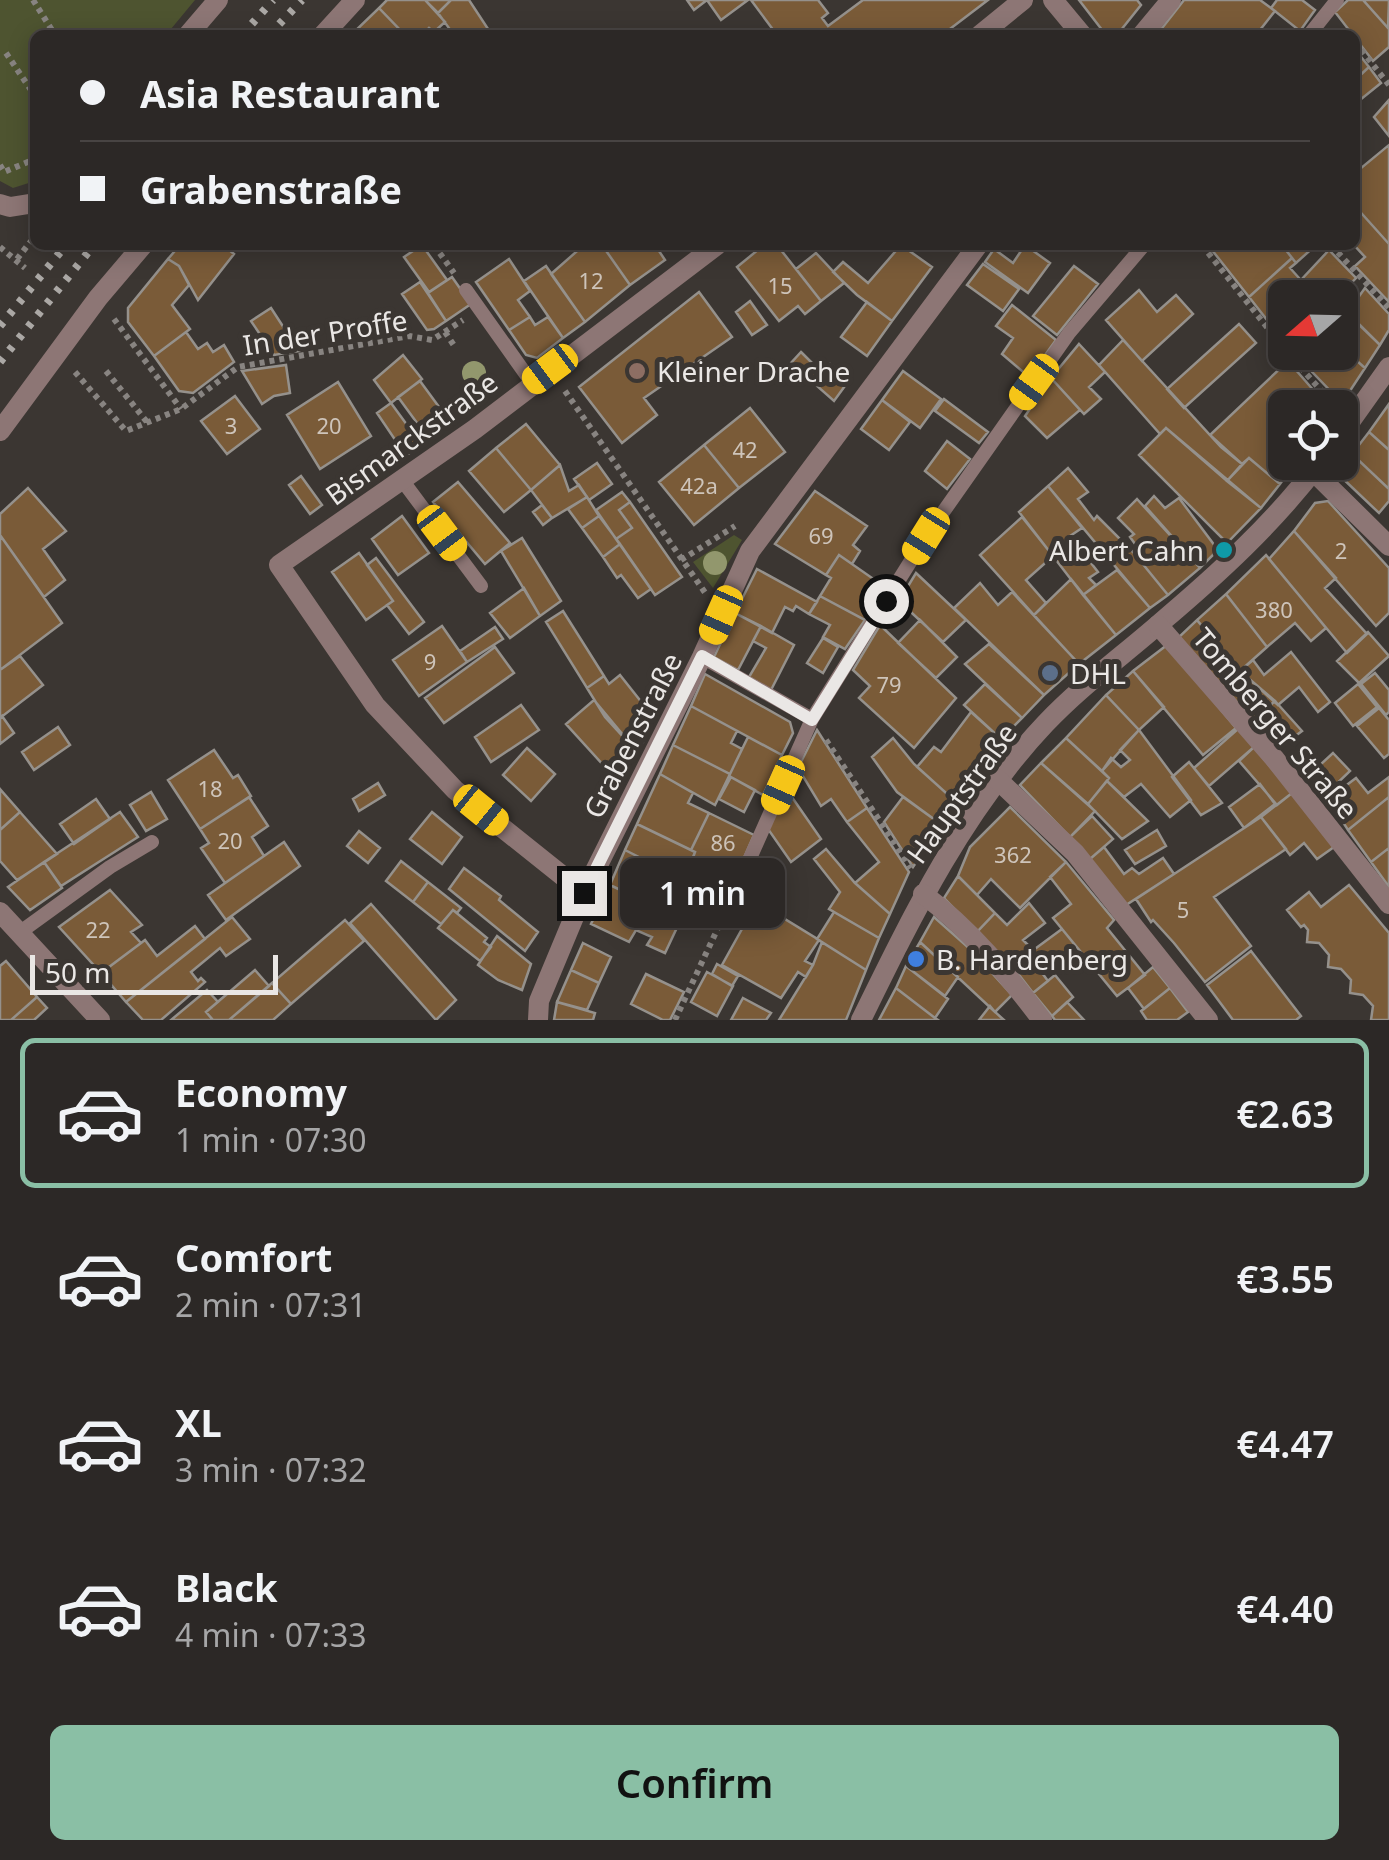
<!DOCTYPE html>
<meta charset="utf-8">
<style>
body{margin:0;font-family:"Noto Sans",sans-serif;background:#383432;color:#f1f3f6;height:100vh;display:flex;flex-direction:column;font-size:38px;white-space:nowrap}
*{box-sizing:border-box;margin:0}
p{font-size:32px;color:#a6a6a7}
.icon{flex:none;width:55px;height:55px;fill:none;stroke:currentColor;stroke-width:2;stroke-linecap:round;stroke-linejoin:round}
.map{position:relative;height:1020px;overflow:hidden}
.sheet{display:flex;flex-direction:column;background:#2c2826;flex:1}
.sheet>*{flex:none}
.hud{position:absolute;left:30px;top:30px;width:1330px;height:220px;border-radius:15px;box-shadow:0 5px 25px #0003,0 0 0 2px #484443;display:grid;align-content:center;height:220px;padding:0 50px;background:#2c2826}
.needle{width:65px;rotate:250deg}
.controls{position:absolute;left:1268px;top:280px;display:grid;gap:20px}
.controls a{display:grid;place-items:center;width:90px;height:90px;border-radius:15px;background:#2c2826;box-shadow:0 5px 25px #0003,0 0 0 2px #484443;font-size:50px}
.scale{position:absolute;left:30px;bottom:25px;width:248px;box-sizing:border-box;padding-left:10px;border:5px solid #eae7e5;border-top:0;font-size:28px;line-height:35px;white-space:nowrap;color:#eae7e5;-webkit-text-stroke:8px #3b3632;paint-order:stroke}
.end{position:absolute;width:45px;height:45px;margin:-22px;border:12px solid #eae7e5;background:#111;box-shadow:0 0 0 5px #111}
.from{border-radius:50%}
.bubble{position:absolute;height:70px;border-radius:15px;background:#2c2826;box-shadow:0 5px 25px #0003,0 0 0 2px #484443;font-size:32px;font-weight:600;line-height:70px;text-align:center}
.car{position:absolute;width:30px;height:60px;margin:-30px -15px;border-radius:12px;box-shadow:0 0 8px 2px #0007;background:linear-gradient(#f5c518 24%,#345 0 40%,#f5c518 0 76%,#345 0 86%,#f5c518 0)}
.hud b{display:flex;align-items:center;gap:35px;height:95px;font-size:38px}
.hud b+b{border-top:2px solid #484443}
.hud i{width:25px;height:25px;background:#f1f3f6}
ul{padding:18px 0 0;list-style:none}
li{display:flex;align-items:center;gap:30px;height:150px;margin:0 20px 15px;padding:0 30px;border:5px solid transparent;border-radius:15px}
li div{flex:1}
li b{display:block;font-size:38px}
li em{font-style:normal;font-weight:600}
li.selected{border-color:#8abfa5}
li>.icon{width:90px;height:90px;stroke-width:1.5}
.cta{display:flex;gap:20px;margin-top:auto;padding:20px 50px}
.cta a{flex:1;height:115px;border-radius:15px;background:#8abfa5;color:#111;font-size:40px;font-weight:600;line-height:115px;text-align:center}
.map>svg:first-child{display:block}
</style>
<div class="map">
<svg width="1389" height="1020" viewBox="0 0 1389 1020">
<rect width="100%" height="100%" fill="#3b3632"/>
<path fill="#4e5430" d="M0,0h195l-29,35h-131v146l-22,7 -13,-7z
M734,535l8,5 -29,48 -20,-26z"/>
<path fill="#7a5b38" stroke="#95918c" stroke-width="2.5" d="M387,0h38l20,22 -11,10 -5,-4 -7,7h-17l-26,-27z
M425,0h26l-13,13z
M451,0h18l23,35h-38l-16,-22z
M687,0h61l-27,20 -14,-20 -13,10z
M751,0h67l10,13 -6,5 6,8 35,-26h125l-46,35h-165z
M1079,0h58l4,5 -24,30h-11z
M1184,0h76l15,11 -19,24h-94l-3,-3z
M1277,0h25l13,10 -15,21 -29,-23z
M1348,0h15l26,29v18l-16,14 -38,-49z
M1363,0h26l-1,28z
M379,8l26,27h-54z
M1355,49l14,18 -14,13z
M1369,67l12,16 -21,17 -5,-7v-13z
M1389,100v36l-15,-19z
M1389,145v99l-34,-38v-33z
M1355,206l34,38v58l-34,-36 10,-9 -11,-12z
M180,245h43l11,9 -36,46 -19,-34 -11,-7z
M422,245l25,35 -18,12 -25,-35z
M584,245h18l28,40 -45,37 -34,-48z
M602,245h53l10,15 -35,25z
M764,245h13l44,56 -16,13 -7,-8 -19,15 -42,-54z
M901,245l31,22 -40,54 -35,-26 -24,-23 10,-10 25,21z
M1025,245l25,18 -22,30 -43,-31 9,-13 19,14z
M1208,245h74l10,13 -43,39z
M1282,245h34l-20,18z
M1329,250l27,28 -19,20h-20l-16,-18z
M816,253l28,30 -23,18 -25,-32z
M1292,258l4,5 -6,5 27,30h-32v45l-36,-46z
M168,259l11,7 10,19 -17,20 18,24 -36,27 -26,-34v-14z
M509,259l21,32 -12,9 12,17 -21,13 -33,-48z
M983,264l36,25 -16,22 -36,-26z
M546,266l39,56 -22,16 -39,-57z
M1074,266l24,18 -41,51 -24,-19z
M452,277l19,27 -25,17 -18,-28z
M420,282l26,39 -12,8 -7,1 -25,-36z
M1365,288l24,26v16l-9,15 -33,-32z
M1139,290l18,22 19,-17 17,19 -51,47 -36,-41z
M699,292l33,45 -88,61 13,17 -35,28 -43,-56z
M750,301l17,24 -15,10 -16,-23z
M867,302l25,19 -25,35 -26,-19z
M1012,305l44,35 -27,37 -27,-23 11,-16 -17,-12z
M271,308l28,43 -25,4 -23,-34z
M1340,314l6,6 4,-5 30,30 -15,23 -25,-22z
M530,317l5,8 13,-8 15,21 -26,20 -11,-3 -17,-25z
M1239,324l17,19 -72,65 -17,-19z
M186,332l12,17 9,-6 6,9 11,-7 10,17 -41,31 -14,-2 -25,-35z
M1123,340l98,107 21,17 -15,17 -61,-53 -6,6 -61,-69z
M1079,344l26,28 -16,15 12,12 -17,15 -33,-36z
M1340,346l25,22 -23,35 -49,-51h47z
M801,352l21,21 8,-9 20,15 -16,22 -43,-38z
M403,355l19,24 -31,24 -17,-23z
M1288,361l41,47h-44v54h11l-16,22 -31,-26 -7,6 -32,-29z
M286,365l4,28 -16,3 -12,8 -20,-33z
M903,371l38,28 -21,29 -38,-28z
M1051,378l29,32 -33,28 -22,-22z
M420,381l22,30 -22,16 -22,-30z
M338,382l33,54 -51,33 -33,-54z
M235,396l25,33 -33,25 -26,-33z
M944,399l44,33 -9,11 -44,-32z
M882,400l28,22 -21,28 -28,-21z
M391,403l30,41 -15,12 -29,-43z
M1389,404v46l-20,-18z
M750,408l35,44 -46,36 -35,-43z
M526,424l34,41 -29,25 -35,-42z
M1166,428l95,80 -34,35 -88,-88z
M1369,432l20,18v39l-37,-35z
M947,441l23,18 -23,30 -22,-18z
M704,445l35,43 -45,37 -35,-43z
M496,448l35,42 -27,22 -35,-41z
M1352,454l37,35v12l-10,12 -41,-39z
M1249,458l31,26 -19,24 -34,-27z
M597,463l15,21 -23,16 -15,-21z
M560,465l9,26 10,-6 8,12 -35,21 -21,-28z
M1068,468l20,24 -10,7 16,21 3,-4 36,36 35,43 -18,13 -102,-122z
M301,476l21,29 -12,9 -21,-29z
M458,482l52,61 -25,21 -52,-62z
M1048,486l34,42 -12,8 28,36 -9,6 7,7 -13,10 -64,-83z
M28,488l38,43 -23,18 22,31 -21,17 -44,-62v-21z
M815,491l52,35 -14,19 7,6 -8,13 -13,-9 -13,20 -51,-31z
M622,492l8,10 -11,8 13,18 -16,11 -20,-29z
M1154,496l11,12 14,-10 39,52 -18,18 -55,-62z
M587,497l12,19 -17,12 -14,-19z
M1137,499l63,69 -32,27 -35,-43 5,-4 -8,-11 4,-3 -16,-16z
M1328,501l61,67v45l-13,13 -82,-95 21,-28z
M630,502l52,75 -27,18 -39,-56 16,-11 -13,-18z
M542,505l10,13 -9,7 -10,-13z
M402,516l27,37 -31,22 -26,-36z
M599,516l21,28 -17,13 -21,-29z
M1022,517l31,39 -27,24 20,23 -12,12 -54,-60z
M1294,531l42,47 -11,10 42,46 -20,19 -78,-94z
M0,535l62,88 -62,47z
M522,538l39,63 -21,15 -39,-65z
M620,544l31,45 -13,9 -17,-23 -4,3 -14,-21z
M359,553l34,48 -27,19 -34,-48z
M839,555l46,32 -20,33 -45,-24 11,-18 -5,-3z
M1266,555l60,73 -15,13 -16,-18 -28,24 -41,-53z
M376,558l48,64 -15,12 -22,-29 6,-4 -26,-36z
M757,569l60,33 -8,12 -13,-8 -3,5 -8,-4 -13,26 -37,-20z
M1117,570l33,38 -34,27 -33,-40z
M916,573l50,47 -23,22 -44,-41z
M1071,579l45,56 -37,29 -45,-49z
M980,583l18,22 14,-13 67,72 -35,31 -90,-87z
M524,588l16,28 -30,22 -20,-25z
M1226,594l41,53 -27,24 -43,-51z
M820,596l45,24 -20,29 -22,-12 7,-12 -21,-11z
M563,611l41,65 -17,12 -41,-66z
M735,613l26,13 -23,44 -24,-13z
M920,620l37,37 -21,21 -38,-35z
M1197,620l43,51 35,30 -22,19 -74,-83z
M880,625l76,73 -42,50 -55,-50 11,-12 -17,-16z
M442,626l25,36 -48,34 -26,-36z
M761,626l33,19 -23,45 -22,-13 17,-29 -13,-7z
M495,627l8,12 -36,23 -7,-11z
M1368,632l21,24 -30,27 -22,-22z
M823,638l15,9 -15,26 -16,-10z
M989,644l55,51 -22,23 -57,-54z
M1167,645l69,83 -33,27 -70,-84z
M495,647l19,26 -70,50 -19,-25z
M1291,652l39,50 -12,10 -19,-25 -21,18 -38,-34 13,-11 11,15z
M20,656l23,29 -43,33v-48z
M1133,671l31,36 -25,23 -33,-35z
M1375,673l14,17v22l-3,3 -25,-31z
M705,674l85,48 3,11 -11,22 -91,-49z
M620,675l34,43 -16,35 -33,-36 -18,-29 17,-12 5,8z
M985,684l37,34 -21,21 -37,-34z
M1358,684l19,23 -24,19 -18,-23z
M1106,695l33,35 -37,41 -36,-33z
M594,700l44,53 -23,25 -49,-54z
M1275,701l27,30 -23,17 -26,-28z
M521,705l18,25 -48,32 -16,-25z
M691,706l46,25 -6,12 11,6 -12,25 -57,-29z
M1379,708l10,12v34l-5,4 -27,-32z
M971,712l30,27 -45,63 -39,-35 17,-20 7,5z
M2,716l12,17 -14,11v-26z
M58,727l12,18 -36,25 -12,-18z
M1239,728l15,19 -45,39 -15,-18z
M817,730l50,78 -20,14 -16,-23 -10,7 -23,-38z
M1139,730l52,70 -21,17 -29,-33 -17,13 -17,-16 2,-3 -7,-7 9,-13 10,9 9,-7 -10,-10z
M748,737l34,18 -19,40 -34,-19z
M893,738l21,26 42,38 -14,23 -45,-33 -25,-35z
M1066,738l43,40 -21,26 -47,-41z
M673,745l57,29 -15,31 -55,-31z
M1254,747l38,46 -15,12 -38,-44z
M527,748l28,26 -24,27 -28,-26z
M214,750l19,28 5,-3 13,21 -51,33 -32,-49z
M1333,753l17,18 -26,25 -17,-19z
M1189,762l33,41 -21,12 -29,-38z
M1041,763l54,48 -25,26 -50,-52z
M660,774l33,19 -5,10 21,10 -18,37 -54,-26z
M731,777l24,13 -11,22 -25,-13z
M1389,777v20l-41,33 -20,-31 28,-21 12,15z
M1107,781l41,40 -26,18 -34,-35z
M378,783l7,12 -26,16 -6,-12z
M1260,784l15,20 -31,24 -15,-21z
M0,789l20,23 -20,18z
M787,790l34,49 -30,23 -23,-33z
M151,792l16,27 -21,12 -16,-26z
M1292,793l42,54 -17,12 -13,-16 -14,12 -29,-38z
M249,797l19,29 -16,11 12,19 -39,27 -24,-35 8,-5 -9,-14z
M903,797l39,28 -29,42 -29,-45z
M1389,797v51l-18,14 -23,-32z
M96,799l14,20 -36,25 -14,-20z
M1010,807l56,55 -46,46 -29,-29 -14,16 -19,-19 12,-29z
M867,808l42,64 -19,42 -35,-31 24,-21 -32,-40z
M20,812l37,42 -40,26 -17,-19v-31z
M120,812l18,25 -77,49 -17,-24z
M432,812l30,25 -20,27 -32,-25z
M709,813l45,22 -18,41 -43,-18 2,-6 -4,-2z
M1092,816l21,23 -23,20 -20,-22z
M1261,817l25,32 -72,48 37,49 -46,36 -31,-39 -21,-23 -2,2 -15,-23z
M637,824l58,28 -11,28 -59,-30z
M1157,830l9,16 -31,18 -10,-14z
M359,831l21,17 -12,15 -21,-17z
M284,842l16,24 -74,54 -18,-25z
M1104,847l20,27 8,-6 7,6 24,-16 11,16 -48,31 -36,-46z
M1389,848v39l-18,-25z
M826,849l29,34 35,31 -11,24 -50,-29 11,-17 -26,-33z
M625,850l62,31 -14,35 -63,-31z
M401,861l27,21 -15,20 -27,-21z
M44,862l18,26 -32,22 -22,-23z
M1066,862l48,58 -7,8 38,47 -28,21 -64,-78 18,-14 -21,-27z
M464,868l37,28 -2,4 39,32 -13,19 -76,-62z
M958,876l37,37 -18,19 -33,-34z
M428,882l33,26 -4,5 -4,-3 -12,14 -28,-22z
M610,885l71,34 -16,34 -18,-8 5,-8 -16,-7 -7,12 -38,-18z
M1349,885l40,48v87h-18l2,-14 -10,-11 -13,-2 1,-13 -10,-11 -13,-2 1,-12 -10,-12 -12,-1 1,-12 -4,-5 -3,2 -14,-17 22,-18 12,15z
M110,890l32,35 -11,7 10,11 -40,30 -42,-46z
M757,902l62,38 -14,21 8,4 -7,12 -8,-5 -17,26 -59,-33z
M1029,903l16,20 -22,17 10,10 -21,16 -35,-34 18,-19 12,12z
M371,904l85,96 -20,20 -86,-97z
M453,910l34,28 -3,4 7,5 -11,14 -42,-33z
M834,912l45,26 -13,32 -49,-31z
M232,917l18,22 -24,17 -6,-8 -29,24 7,9 3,-3 4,4 -44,38h-18l-17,-18z
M934,917l36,32 42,46 -17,17 -75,-70z
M345,920l19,21 -73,63 -19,-21z
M195,926l10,13 -79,63 -25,-29 44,-33 12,16z
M1062,929l13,16 -35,25 -12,-16z
M497,936l34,28 -9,26 -24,-10 -20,-15z
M822,942l44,28 -20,50h-67l34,-55z
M920,942l38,35 -13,19 -39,-30z
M583,943l28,14 -12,26 -28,-13z
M1251,951l50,65 -5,4h-63l-26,-35z
M1028,954l20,27 -15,12 -21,-27z
M6,961l31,36 -26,23h-11v-54z
M717,964l21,12 -6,10 -20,-12z
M906,966l42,33 -13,19 -39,-30z
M1153,967l17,21 -26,21 -16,-21z
M255,970l14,16 -40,34h-16l-7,-8z
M571,970l28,13 -12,27 -30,-8z
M707,972l26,14 -16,30 -26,-14z
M646,974l38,18 -14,28h-7l-32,-16z
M1055,975l18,22 -21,19 -19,-23z
M272,983l19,21 -18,16h-44z
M896,988l39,30 3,2h-59z
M1170,988l18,24 -11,8h-30l-6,-9z
M207,990l11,12 -12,10 7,8h-42z
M37,997l10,11 -13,12h-23z
M743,998l28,15 -5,7h-35z
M557,1002l38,11 -2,7h-39z
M1067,1002l17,18h-29l-3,-4z
M990,1006l5,6 9,8h-25z"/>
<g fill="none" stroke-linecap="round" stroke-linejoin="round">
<path stroke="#888481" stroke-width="6" stroke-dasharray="5 5" stroke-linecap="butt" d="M33,0l22,35
M1355,42l34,43
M6,53l29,43
M0,165l4,7 31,-13
M434,245l20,28
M1202,245l83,105
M1331,245l58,63
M0,247l25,21
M17,259l18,-23
M114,319l67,90
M445,332l10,15
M1287,352l46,52
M106,371l41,51
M75,372l51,59 55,-22 57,-42 171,-31 23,4 31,-20
M565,391l141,203
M681,560l54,-34
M826,740l85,128
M675,1020l55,-118"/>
<path stroke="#8d7675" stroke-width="14" d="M1309,35l28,-35
M466,290l66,93
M402,480l79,106
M702,657l110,62
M739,883l73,-164 115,-184 142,-202 75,-88
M19,933l91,-66 42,-25"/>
<path stroke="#8d7675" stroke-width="20" d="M1340,436l49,-69
M861,1020c52,-106 102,-209 184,-296 35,-37 76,-67 114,-100 58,-49 115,-101 161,-162"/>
<path stroke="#8d7675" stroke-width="20" d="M1053,0l29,35
M188,35l30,-35
M980,35l43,-35
M1142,35l29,-35
M0,204l10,3 25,-4
M1313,471l76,75
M1158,625l116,133 115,146
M997,779l78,74 133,167
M584,893l-129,-103 -80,-85 -96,-140 196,-136 242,-184
M923,894c47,35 84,80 119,126
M538,1020l1,-19 45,-108 118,-236 48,-106 228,-306"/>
<path stroke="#8d7675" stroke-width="20" d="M323,35l32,-35
M0,431l98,-133 45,-53
M0,912l100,108"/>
<path stroke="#aba8a5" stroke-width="8" stroke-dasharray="5 10" stroke-linecap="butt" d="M242,35l31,-35
M269,35l33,-35
M0,326l66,-81
M0,362l94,-117"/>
</g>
<g fill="#92976d">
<circle cx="474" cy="373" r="12"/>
<circle cx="715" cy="563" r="12"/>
</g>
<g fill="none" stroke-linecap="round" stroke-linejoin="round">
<path stroke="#eae7e5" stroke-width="12" d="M584,893l118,-237 110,64 74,-119"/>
</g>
<circle fill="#8d6e63" stroke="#3b3632" stroke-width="4" cx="637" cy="371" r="10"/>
<circle fill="#0f9aa8" stroke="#3b3632" stroke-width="4" cx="1224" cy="550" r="10"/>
<circle fill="#5c6f8a" stroke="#3b3632" stroke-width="4" cx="1050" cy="673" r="10"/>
<circle fill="#3f7fe0" stroke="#3b3632" stroke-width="4" cx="916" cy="959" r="10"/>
<g text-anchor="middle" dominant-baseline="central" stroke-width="10" stroke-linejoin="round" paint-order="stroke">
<g font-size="22" fill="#cec4ba">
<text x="591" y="280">12</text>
<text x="780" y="285">15</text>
<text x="231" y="425">3</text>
<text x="329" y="425">20</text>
<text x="745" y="449">42</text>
<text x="699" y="485">42a</text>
<text x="821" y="535">69</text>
<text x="1341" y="550">2</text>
<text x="1274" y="609">380</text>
<text x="430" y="661">9</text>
<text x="889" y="684">79</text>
<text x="210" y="788">18</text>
<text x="230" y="840">20</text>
<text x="723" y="842">86</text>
<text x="1013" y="854">362</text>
<text x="1183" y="909">5</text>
<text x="98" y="929">22</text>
</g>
<g font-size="28" fill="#eae7e5" stroke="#3b3632">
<text transform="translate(325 332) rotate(-9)">In der Proffe</text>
<text transform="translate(411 438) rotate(-36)">Bismarckstraße</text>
<text transform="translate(1276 723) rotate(50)">Tomberger Straße</text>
<text transform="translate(632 735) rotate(-63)">Grabenstraße</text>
<text transform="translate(961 793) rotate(-54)">Hauptstraße</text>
</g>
<g font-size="28" fill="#eae7e5" stroke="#3b3632" text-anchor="start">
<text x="657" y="371">Kleiner Drache</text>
<text x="1204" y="550" text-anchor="end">Albert Cahn</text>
<text x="1070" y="673">DHL</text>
<text x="936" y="959">B. Hardenberg</text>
</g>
</g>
</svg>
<div class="controls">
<a><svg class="needle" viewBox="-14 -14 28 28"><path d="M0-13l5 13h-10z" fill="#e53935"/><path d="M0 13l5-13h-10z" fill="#a6a6a7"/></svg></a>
<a><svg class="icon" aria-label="locate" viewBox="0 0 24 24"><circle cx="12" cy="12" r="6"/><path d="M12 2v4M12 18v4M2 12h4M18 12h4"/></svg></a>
</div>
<div class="scale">50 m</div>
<i class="end from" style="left:886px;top:601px"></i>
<i class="end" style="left:584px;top:893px"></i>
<div class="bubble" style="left:620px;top:858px;width:165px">1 min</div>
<i class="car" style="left:550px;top:369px;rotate:233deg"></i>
<i class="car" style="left:1034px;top:382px;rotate:216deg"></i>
<i class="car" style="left:442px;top:533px;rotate:143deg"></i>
<i class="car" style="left:926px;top:536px;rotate:212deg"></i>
<i class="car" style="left:721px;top:615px;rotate:204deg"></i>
<i class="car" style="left:783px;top:785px;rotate:204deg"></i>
<i class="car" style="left:481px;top:810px;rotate:129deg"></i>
<div class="hud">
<b><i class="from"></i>Asia Restaurant</b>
<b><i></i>Grabenstraße</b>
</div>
</div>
<section class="sheet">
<ul>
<li class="selected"><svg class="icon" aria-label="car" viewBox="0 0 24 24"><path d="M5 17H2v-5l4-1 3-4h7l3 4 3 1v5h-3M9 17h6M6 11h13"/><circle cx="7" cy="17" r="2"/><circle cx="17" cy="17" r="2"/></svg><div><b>Economy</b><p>1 min · 07:30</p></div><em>€2.63</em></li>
<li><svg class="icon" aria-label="car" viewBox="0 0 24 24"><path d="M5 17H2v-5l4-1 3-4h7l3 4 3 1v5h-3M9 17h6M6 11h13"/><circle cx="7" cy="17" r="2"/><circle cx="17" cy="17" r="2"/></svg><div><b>Comfort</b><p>2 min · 07:31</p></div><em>€3.55</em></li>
<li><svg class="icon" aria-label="car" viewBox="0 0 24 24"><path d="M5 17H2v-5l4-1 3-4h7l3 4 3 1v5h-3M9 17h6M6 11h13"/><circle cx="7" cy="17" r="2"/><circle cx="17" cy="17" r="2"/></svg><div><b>XL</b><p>3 min · 07:32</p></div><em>€4.47</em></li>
<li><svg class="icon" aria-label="car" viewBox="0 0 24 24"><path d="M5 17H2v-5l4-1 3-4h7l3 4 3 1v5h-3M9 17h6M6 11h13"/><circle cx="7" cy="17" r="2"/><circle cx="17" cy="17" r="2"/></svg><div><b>Black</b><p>4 min · 07:33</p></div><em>€4.40</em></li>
</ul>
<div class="cta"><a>Confirm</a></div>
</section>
